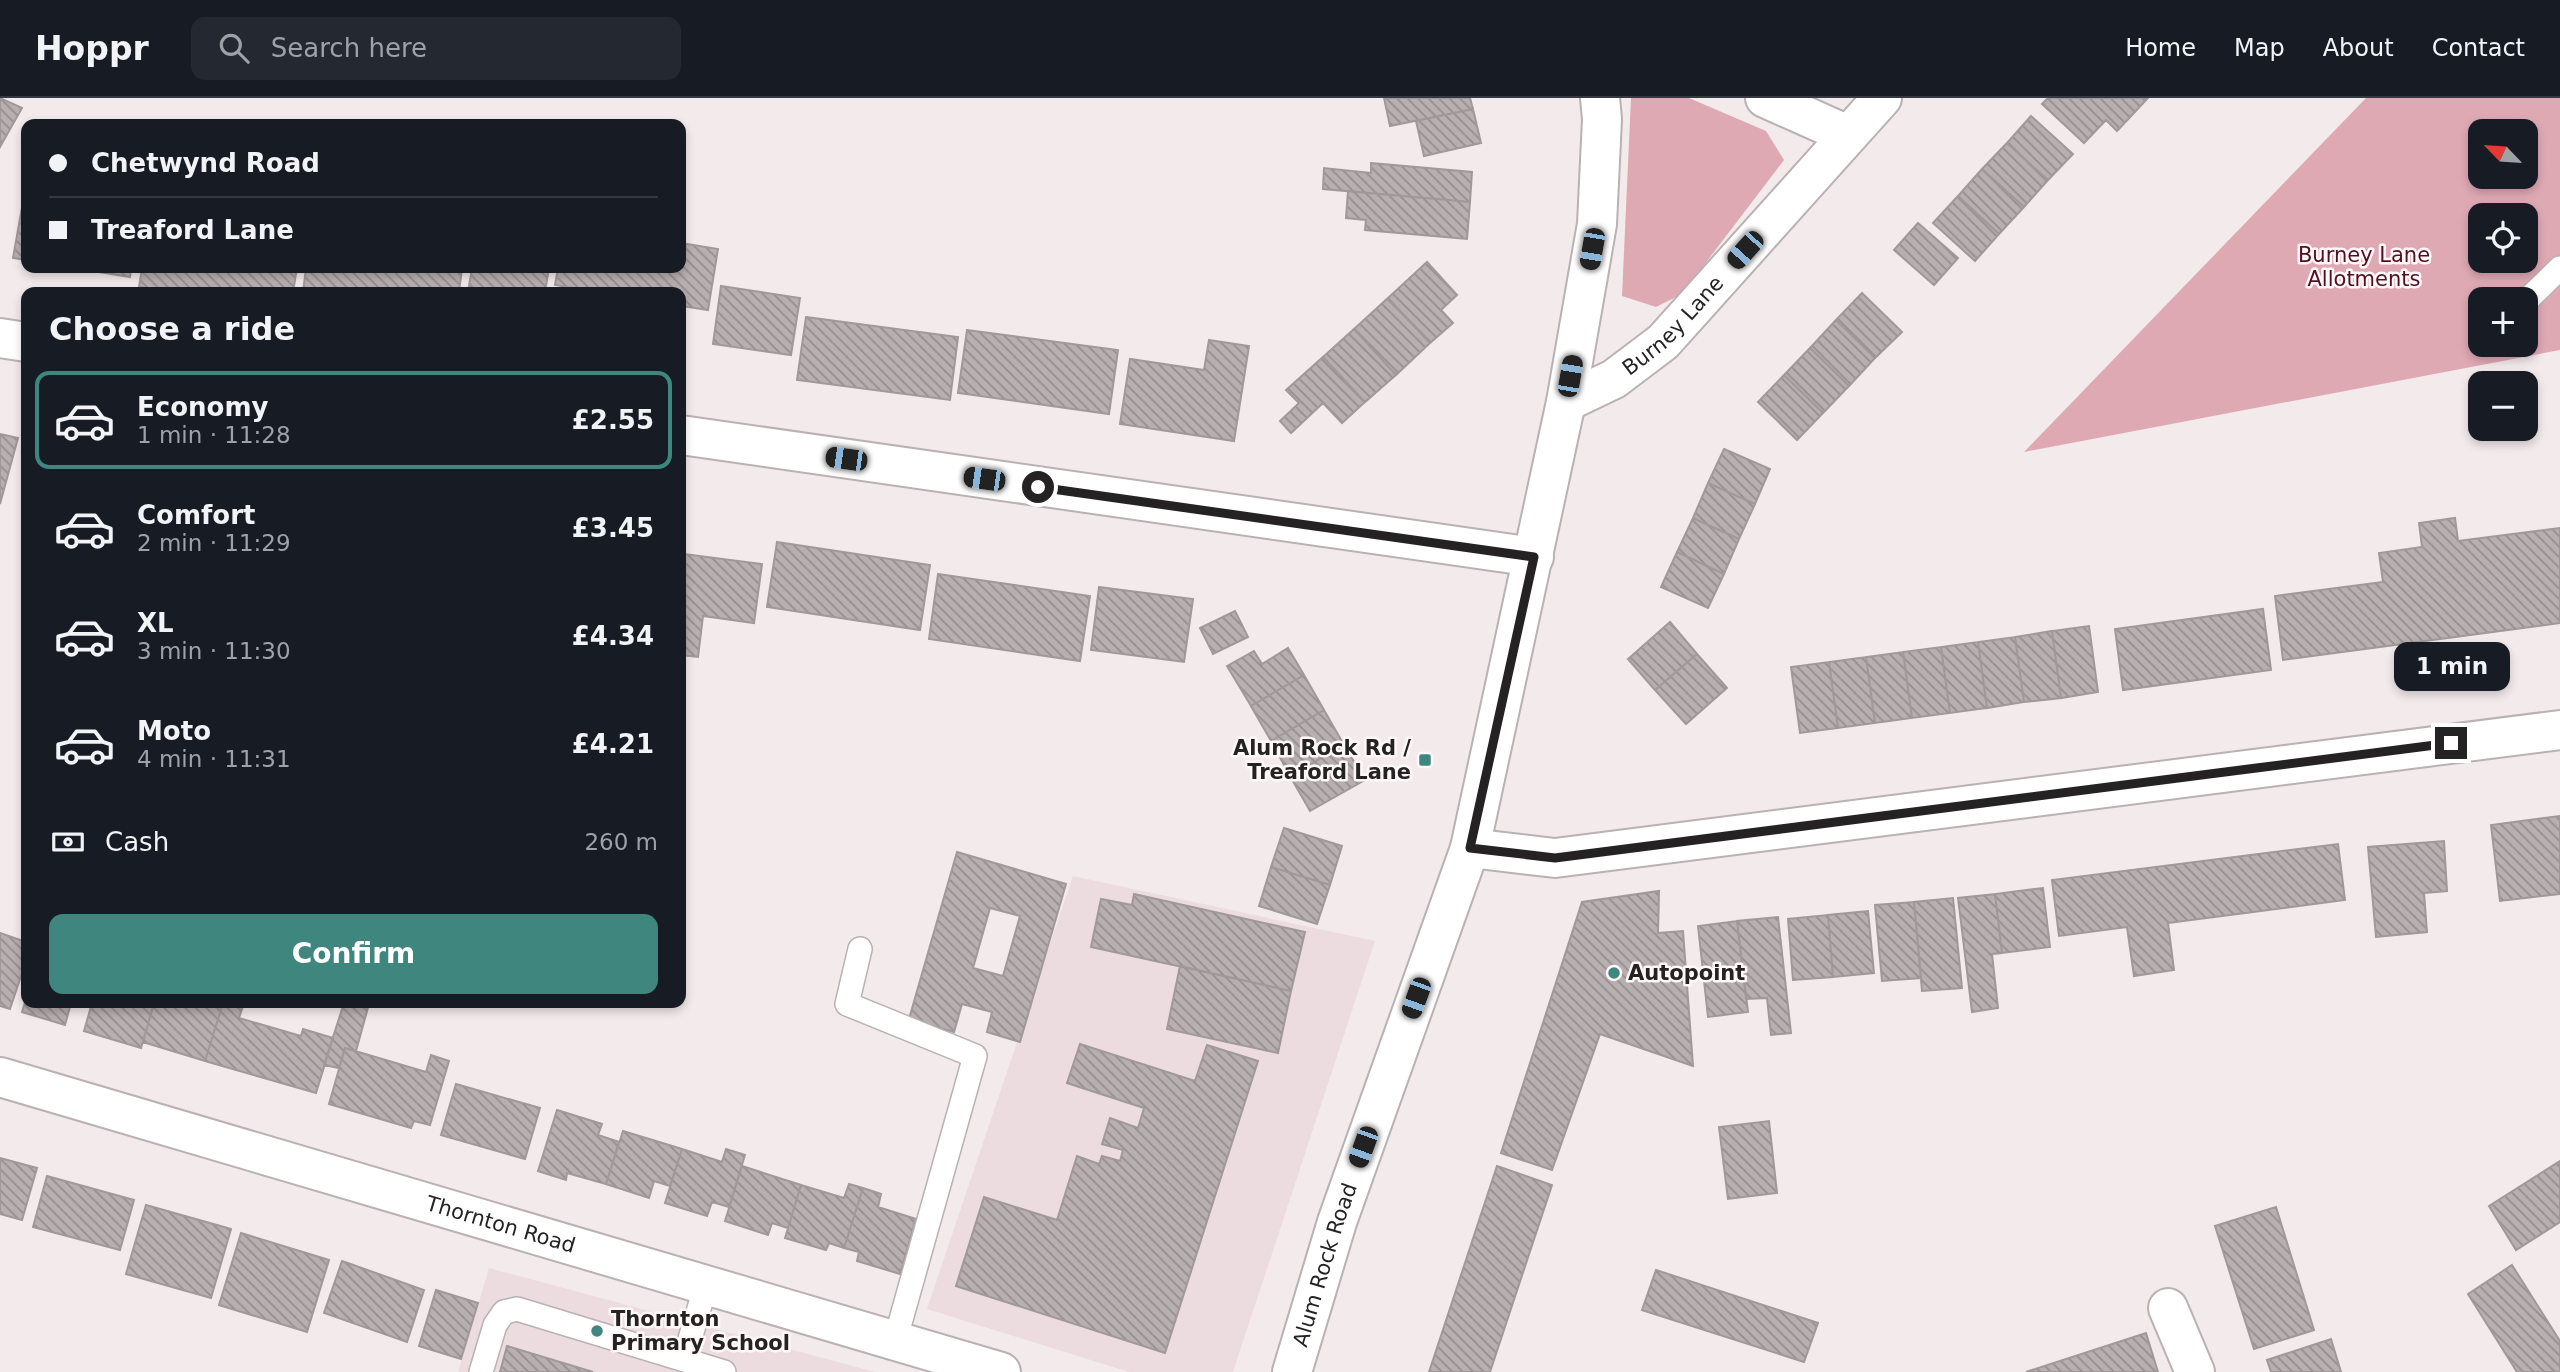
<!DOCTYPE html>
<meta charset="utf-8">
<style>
body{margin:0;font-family:"DejaVu Sans",sans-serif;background:#242831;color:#f1f3f6;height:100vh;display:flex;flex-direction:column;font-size:26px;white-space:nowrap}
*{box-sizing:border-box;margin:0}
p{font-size:23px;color:#9ea1a6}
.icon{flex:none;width:38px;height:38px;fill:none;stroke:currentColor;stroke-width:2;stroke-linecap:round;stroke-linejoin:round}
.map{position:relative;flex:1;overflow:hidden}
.details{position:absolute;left:21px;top:189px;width:665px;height:721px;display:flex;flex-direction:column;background:#171b24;border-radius:14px;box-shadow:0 4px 10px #0003}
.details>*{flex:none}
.top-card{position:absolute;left:21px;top:21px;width:665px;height:154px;border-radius:14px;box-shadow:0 4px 10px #0003;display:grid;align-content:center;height:154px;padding:0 28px;background:#171b24}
.needle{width:46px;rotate:295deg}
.fabs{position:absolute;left:2468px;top:21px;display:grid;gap:14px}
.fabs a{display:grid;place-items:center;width:70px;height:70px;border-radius:14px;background:#171b24;box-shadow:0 4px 10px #0003;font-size:35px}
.end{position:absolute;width:32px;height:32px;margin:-16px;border:9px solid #242222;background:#fff;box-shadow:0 0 0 4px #fff}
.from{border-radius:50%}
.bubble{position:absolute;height:49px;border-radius:14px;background:#171b24;box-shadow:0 4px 10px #0003;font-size:23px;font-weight:800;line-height:49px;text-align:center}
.car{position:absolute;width:21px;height:42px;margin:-21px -10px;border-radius:9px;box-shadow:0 0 5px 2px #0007;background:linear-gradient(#222 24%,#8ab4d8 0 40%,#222 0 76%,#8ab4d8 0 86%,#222 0)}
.top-card b{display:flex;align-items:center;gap:24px;height:66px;font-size:26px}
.top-card b+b{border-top:2px solid #363941}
.top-card i{width:18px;height:18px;background:#f1f3f6}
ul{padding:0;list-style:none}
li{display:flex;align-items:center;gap:21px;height:98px;margin:0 14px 10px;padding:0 14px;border:4px solid transparent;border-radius:14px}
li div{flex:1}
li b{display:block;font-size:26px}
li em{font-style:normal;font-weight:800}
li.on{border-color:#3f867e}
li>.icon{width:63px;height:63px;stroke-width:1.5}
h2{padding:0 28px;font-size:32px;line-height:84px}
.pay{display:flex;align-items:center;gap:18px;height:77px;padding:0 28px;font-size:26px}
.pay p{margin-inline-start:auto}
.action{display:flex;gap:14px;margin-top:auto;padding:14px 28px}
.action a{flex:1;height:80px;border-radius:14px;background:#3f867e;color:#fff;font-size:28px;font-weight:800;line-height:80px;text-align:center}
header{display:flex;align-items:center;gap:42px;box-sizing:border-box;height:98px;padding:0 35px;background:#171b24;border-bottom:2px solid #363941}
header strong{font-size:33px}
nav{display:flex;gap:38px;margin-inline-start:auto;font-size:24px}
.search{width:490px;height:63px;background:#242831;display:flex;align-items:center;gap:18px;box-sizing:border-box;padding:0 24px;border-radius:14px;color:#9ea1a6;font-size:26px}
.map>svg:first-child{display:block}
</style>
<header>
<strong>Hoppr</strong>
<div class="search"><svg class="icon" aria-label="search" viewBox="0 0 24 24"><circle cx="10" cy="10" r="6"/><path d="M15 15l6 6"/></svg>Search here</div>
<nav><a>Home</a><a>Map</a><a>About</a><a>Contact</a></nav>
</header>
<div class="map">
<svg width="2560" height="1274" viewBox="0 0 2560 1274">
<defs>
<pattern id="building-back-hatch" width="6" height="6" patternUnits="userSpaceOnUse" patternTransform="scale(1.75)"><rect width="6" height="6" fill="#b7afb0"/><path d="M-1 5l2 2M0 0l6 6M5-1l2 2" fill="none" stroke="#958e8f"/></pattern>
</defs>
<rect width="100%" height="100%" fill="#f3eaec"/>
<path fill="#eddcdf" d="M1073,778l302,65 -142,431h-104l-202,-63z
M489,1170l386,104h-417z"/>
<path fill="#dfa9b4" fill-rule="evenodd" d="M1631,0h58l77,33 18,29 -102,134 -26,13 -34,-11z
M2366,0h194v252l-536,102zM2480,33h45v46h-45zM2480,117h45v46h-45zM2480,201h45v46h-45z"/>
<path fill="url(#building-back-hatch)" stroke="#a09899" stroke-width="2" fill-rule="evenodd" d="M0,0l22,10 -22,39z
M1384,0h86l3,11 -83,17z
M2048,0h100l-31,33 -11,-11 -22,23 -42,-39z
M1473,11l8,34 -57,13 -8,-35z
M2031,18l42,38 -25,26 -41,-37z
M2007,45l41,37 -24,27 -42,-38z
M1371,65l101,9 -2,30 -147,-13 1,-21 47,5z
M1982,71l42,38 -25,27 -41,-38z
M1348,93l122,11 -3,37 -102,-9 1,-10 -20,-2z
M24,98h2v64l-13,-2z
M1958,98l41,38 -24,27 -42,-38z
M1918,125l40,35 -24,27 -40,-35z
M681,145l37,6 -10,61 -27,-4v-14h-82l-44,-7 3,-17h123z
M1427,164l30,33 -16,15 12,13 -23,20 -42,-45z
M74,170h57l-1,9z
M142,170h155l-4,24h-115l-39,-5z
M306,170h150l6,1 -3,23h-156z
M472,170h77l-4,24h-77z
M721,188l79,12 -9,57 -78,-11z
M1862,195l40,39 -27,26 -39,-38z
M1388,200l42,45 -34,32 -42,-46z
M806,219l152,20 -8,63 -153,-20z
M1836,222l39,38 -26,28 -39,-38z
M1354,231l42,46 -31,27 -42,-45z
M967,232l151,20 -9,64 -151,-21z
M1209,242l40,6 -15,95 -114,-17 10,-65 74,11z
M1810,250l39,38 -26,27 -39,-38z
M1323,259l42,45 -23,21 -19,-20 -32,30 -11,-12 19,-18 -13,-13z
M1784,277l39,38 -26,27 -39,-38z
M0,336l18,4 -18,66z
M1724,351l46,20 -15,35 -47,-21z
M1708,385l47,21 -16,35 -46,-21z
M1693,420l46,21 -15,35 -47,-22z
M2455,420l3,23 102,-13v95l-277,37 -8,-64 108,-14 -4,-29 43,-6 -3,-24z
M777,444l153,23 -10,65 -153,-23z
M1677,454l47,22 -16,34 -47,-21z
M684,456l78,10 -8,59 -51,-7 -5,41 -17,-2v-75z
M938,476l152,22 -10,65 -151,-22z
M1099,489l94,12 -9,63 -93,-12z
M2263,511l8,61 -148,20 -8,-61z
M1235,513l13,26 -35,17 -13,-26z
M1670,524l27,32 -42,36 -27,-31z
M2089,528l9,66 -37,6 -9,-67z
M2052,533l9,67 -37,4 -9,-65z
M2015,539l9,65 -37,6 -9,-66z
M1978,544l9,66 -37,5 -9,-66z
M1941,549l9,66 -38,5 -9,-66z
M1288,550l16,27 -53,31 -24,-40 27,-15 8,13z
M1903,554l9,66 -37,5 -9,-66z
M1697,556l30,34 -41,36 -31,-34z
M1866,559l9,66 -37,5 -9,-66z
M1829,564l9,66 -38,5 -9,-66z
M1304,577l20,35 -53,31 -20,-35z
M1324,612l20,35 -54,31 -19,-35z
M1344,647l21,35 -55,31 -20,-35z
M2560,718v78l-60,7 -9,-76z
M1284,730l58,18 -12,39 -59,-18z
M2444,743l3,50 -23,2 3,39 -51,5 -8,-90z
M2338,746l7,56 -177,23 6,47 -40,6 -7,-49 -68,9 -7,-56z
M957,754l109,32 -46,158 -33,-10 5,-20 -30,-8 -8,28 -45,-13zM990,810l30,8 -17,60 -30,-8z
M1271,769l59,18 -13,39 -58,-18z
M2043,790l7,59 -48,6 -7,-59z
M1659,793l-1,42 25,-2 10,135 -93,-32 -48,136 -51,-17 81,-251z
M1134,796l171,38 -14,59 -200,-44 10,-48 31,6z
M1995,796l7,59 -10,1 6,54 -26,4 -14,-114z
M1953,800l9,90 -40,3 -8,-89z
M1914,804l7,76 -39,3 -7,-76z
M1868,813l6,62 -41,4 -5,-62z
M1828,817l5,62 -40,3 -5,-61z
M1778,819l13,116 -20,2 -4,-37 -21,1 -9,-78z
M1737,823l11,91 -40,5 -10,-91z
M0,835l26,9v19l-16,48 -10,-3z
M1180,868l111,25 -13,62 -111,-24z
M26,901v4h45l-6,22 -43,-13z
M92,905h62l-13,45 -57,-17z
M154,905h69l-18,58 -62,-19z
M223,905h21l-5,15 62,18 2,-7 30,9 -17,55 -111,-32z
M344,905l25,1 -13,47 -11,-3 -6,20 -15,-3z
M1080,946l115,37 12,-36 51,16 -93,292 -209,-67 28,-89 73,23 20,-64 22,8 3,-8 18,5 3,-11 -21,-6 8,-26 28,10 6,-20 -77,-25z
M345,950l81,24 5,-17 18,6 -19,64 -16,-4 -3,7 -82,-24z
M456,986l84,24 -15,51 -84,-24z
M557,1012l45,14 -4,11 21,7 -13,42 -39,-11 -1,7 -28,-9z
M1769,1023l8,72 -49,6 -9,-72z
M623,1033l59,18 -12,37 -16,-5 -5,17 -43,-14z
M682,1051l40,13 4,-13 19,6 -16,52 -17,-5 -5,14 -42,-13z
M0,1060l37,10 -15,52 -22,-6z
M2560,1063v61l-44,28 -27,-44z
M742,1068l59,19 -13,43 -16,-5 -4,12 -43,-14z
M1497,1068l55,19 -62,187h-61z
M47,1078l87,24 -14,50 -87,-23z
M849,1086l14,4 -19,60 -15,-5 -3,7 -41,-12 16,-53 43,13z
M863,1090l18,6 -3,13 38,12 -16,55 -43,-13 2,-9 -15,-4z
M146,1107l85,24 -20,69 -85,-24z
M2276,1109l38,123 -60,19 -39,-123z
M241,1135l88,27 -22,72 -88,-27z
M342,1163l82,29 -17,52 -83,-29z
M2512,1167l48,76v31h-43l-49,-78z
M1656,1172l162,53 -14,39 -162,-52z
M436,1192l42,13 -17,56 -42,-13z
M2146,1235l12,39h-132z
M2331,1241l10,33h-70l-4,-12z
M507,1248l86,26h-93z"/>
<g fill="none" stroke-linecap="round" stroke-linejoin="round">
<g stroke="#b9b1b2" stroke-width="26">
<path id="service" d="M2525,204l35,-34
M860,851l-13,55 128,52 -80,285
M684,1261l22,-74
M481,1274l14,-47 9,-13 13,-3 207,63"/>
</g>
<g stroke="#b9b1b2" stroke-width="42">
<g id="minor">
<path d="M0,240l26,4"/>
<path d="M681,337l853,122"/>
<path d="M1470,750l85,10 1005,-128"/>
<path id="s1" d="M0,979l1001,295"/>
<path d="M2168,1210l27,64"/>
</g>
</g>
<g stroke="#b9b1b2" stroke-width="42">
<g id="tertiary">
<path d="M1765,0l83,37"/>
<path id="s2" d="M1566,304l48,-23 49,-37 219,-244"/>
<path id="s3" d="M1292,1274l45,-150 133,-374 96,-446 31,-178 5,-105 -2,-21"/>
</g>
</g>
<use href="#service" stroke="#fff" stroke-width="23"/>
<use href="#minor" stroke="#fff" stroke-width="38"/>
<use href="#tertiary" stroke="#fff" stroke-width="38"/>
</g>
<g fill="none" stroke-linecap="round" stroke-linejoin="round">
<path stroke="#242222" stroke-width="9" d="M1038,389l496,70 -64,291 85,10 896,-115"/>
</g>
<g fill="#3f867e" stroke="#fff8f9" stroke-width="2.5">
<rect x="1418" y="655" width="14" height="14" rx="3.5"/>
<circle cx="1614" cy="875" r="7"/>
<circle cx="597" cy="1233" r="7"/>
</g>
<g text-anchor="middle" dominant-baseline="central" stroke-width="5" stroke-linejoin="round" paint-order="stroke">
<g font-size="21" fill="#520e25" stroke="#fff8f9">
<text x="2364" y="157">Burney Lane<tspan x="2364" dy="24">Allotments</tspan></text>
</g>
<g font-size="21" fill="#242222" stroke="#fff8f9">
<text stroke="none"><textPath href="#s2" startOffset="133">Burney Lane</textPath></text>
<text stroke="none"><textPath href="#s1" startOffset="522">Thornton Road</textPath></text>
<text stroke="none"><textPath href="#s3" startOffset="112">Alum Rock Road</textPath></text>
</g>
<g font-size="21" font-weight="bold" fill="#242222" stroke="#fff8f9" text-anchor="start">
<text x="1411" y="650" text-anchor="end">Alum Rock Rd /<tspan x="1411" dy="24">Treaford Lane</tspan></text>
<text x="1628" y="875">Autopoint</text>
<text x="611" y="1221">Thornton<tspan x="611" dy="24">Primary School</tspan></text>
</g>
</g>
</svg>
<div class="fabs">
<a><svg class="needle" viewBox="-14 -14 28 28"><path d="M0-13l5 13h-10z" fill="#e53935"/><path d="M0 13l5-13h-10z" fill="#9ea1a6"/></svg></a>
<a><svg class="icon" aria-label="locate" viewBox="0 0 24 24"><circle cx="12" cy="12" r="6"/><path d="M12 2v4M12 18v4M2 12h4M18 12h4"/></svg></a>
<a>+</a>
<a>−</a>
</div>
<i class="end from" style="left:1038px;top:389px"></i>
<i class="end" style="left:2451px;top:645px"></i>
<div class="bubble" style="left:2394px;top:544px;width:116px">1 min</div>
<i class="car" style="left:1592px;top:151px;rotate:190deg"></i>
<i class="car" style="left:1745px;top:152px;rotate:222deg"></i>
<i class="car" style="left:1570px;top:278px;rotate:10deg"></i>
<i class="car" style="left:846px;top:361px;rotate:278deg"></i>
<i class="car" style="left:984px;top:381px;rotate:278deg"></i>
<i class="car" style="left:1416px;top:900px;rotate:200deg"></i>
<i class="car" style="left:1363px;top:1049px;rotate:200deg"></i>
<div class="top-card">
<b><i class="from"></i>Chetwynd Road</b>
<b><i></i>Treaford Lane</b>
</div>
<section class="details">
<h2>Choose a ride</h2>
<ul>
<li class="on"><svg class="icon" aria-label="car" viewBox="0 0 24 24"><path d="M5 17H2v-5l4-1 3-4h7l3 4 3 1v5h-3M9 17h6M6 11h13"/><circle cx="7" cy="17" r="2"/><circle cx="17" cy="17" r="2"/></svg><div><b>Economy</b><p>1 min · 11:28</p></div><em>£2.55</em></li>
<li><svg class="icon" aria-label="car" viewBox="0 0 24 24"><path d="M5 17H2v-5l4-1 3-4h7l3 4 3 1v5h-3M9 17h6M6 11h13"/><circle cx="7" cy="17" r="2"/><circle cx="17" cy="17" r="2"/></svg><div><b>Comfort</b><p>2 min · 11:29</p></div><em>£3.45</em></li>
<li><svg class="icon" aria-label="car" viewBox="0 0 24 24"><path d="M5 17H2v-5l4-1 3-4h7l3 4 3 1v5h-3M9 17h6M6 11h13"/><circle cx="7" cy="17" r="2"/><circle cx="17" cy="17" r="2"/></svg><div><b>XL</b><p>3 min · 11:30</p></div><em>£4.34</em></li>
<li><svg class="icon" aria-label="car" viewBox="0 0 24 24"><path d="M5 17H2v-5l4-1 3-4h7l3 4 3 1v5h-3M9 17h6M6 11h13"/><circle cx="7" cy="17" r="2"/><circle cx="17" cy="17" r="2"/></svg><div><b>Moto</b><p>4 min · 11:31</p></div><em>£4.21</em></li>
</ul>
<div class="pay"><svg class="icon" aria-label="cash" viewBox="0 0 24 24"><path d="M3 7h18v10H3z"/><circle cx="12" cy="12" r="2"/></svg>Cash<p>260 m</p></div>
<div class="action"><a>Confirm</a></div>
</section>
</div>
